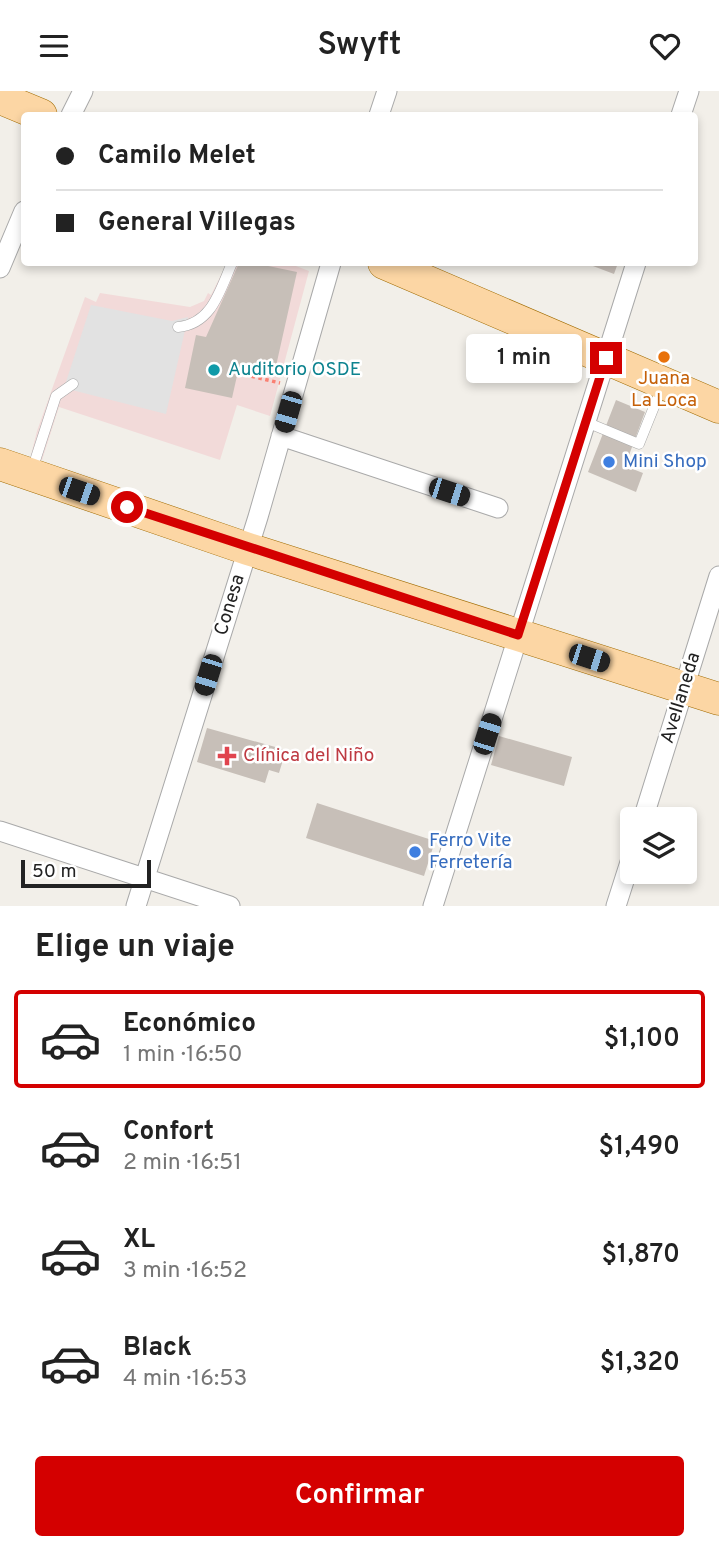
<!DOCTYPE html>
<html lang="es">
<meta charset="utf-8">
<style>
body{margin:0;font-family:Overpass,sans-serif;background:#f6f6f6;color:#222;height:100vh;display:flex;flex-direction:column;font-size:26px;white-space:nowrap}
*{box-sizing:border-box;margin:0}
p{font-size:23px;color:#767676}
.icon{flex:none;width:38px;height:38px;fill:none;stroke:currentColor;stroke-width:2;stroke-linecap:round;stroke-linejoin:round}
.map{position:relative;height:815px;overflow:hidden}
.details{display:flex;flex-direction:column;background:#fff;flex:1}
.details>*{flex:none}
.banner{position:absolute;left:21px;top:21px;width:677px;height:154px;border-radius:7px;box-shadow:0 4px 10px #0003;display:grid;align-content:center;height:154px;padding:0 35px;background:#fff}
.buttons{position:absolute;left:620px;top:716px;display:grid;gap:14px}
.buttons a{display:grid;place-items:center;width:77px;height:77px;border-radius:7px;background:#fff;box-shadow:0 4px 10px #0003;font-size:35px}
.scale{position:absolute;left:21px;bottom:18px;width:130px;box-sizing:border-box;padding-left:7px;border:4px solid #222;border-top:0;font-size:19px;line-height:24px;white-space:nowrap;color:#222;-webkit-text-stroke:5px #fff;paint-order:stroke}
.end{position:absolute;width:32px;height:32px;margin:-16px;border:9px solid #d40000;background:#fff;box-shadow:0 0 0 4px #fff}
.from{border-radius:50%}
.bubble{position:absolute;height:49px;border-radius:7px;background:#fff;box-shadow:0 4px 10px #0003;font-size:23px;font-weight:600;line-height:49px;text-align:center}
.car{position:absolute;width:21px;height:42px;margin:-21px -10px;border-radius:9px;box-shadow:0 0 5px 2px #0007;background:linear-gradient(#222 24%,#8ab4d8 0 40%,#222 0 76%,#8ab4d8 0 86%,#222 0)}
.banner b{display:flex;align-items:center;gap:24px;height:66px;font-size:26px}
.banner b+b{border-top:2px solid #e0e0e0}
.banner i{width:18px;height:18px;background:#222}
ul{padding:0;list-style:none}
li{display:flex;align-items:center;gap:21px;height:98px;margin:0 14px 10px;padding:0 21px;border:4px solid transparent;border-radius:7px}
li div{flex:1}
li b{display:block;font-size:26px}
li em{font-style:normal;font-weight:600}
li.active{border-color:#d40000}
li>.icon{width:63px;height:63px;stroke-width:1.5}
h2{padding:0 35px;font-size:32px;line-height:84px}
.action{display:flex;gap:14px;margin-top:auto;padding:14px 35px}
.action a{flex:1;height:80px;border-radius:7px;background:#d40000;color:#fff;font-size:28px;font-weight:600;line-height:80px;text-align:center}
header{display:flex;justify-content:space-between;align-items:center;height:91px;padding:0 35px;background:#fff;font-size:32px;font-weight:600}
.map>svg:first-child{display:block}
</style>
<header><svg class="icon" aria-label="menu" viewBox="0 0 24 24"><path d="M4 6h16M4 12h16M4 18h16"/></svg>Swyft<svg class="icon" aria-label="heart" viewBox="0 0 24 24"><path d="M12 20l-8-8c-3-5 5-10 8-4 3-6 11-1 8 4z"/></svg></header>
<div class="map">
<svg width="719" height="815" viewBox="0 0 719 815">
<rect width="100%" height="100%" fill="#f2efe9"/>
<path fill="#f2dad9" d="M227,172h61l21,8 -39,145 -33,-11 -17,55 -161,-53 -17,53 -11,-5 6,-24 48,-134 11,5 4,-9 90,14 14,-6 4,-8 3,2z"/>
<path fill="#e2e2e2" d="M91,214l81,16 16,-4 -22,97 -102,-26z"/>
<path fill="#c7bfb8" d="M239,172h15l43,9 -23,103 -35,-8 -7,31 -47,-10 11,-53 10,2z
M585,172h33l-4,11z
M616,309l29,12 -20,54 18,7 -7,19 -48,-20z
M207,637l79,22 -7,23 -10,-3 -4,13 -68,-21z
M499,645l73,21 -8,29 -73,-21z
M317,712l118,38 -11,35 -118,-38z"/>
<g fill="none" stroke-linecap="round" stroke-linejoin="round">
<g stroke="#a9a9a9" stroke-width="11">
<path id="lane" d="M178,236c34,-3 42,-37 54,-64
M586,331l53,22 23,-57
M32,379l24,-74 17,-12"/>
</g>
<g stroke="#a9a9a9" stroke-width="21">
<path id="street" d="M71,24l12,-24
M379,24l8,-24
M681,24l8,-24
M0,177l24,-57
M281,345l217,72
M643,728l76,-243
M0,740l230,75
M136,815l122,-389 73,-254
M433,815l203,-643
M616,815l16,-50"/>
</g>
<g stroke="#a06b00" stroke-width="33">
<path id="primary" d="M0,7l41,17
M384,172l335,144
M0,373l248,85 471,150"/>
</g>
<path stroke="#fa8072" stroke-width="3.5" stroke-dasharray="3.5 3.5" stroke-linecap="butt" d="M259,173v-1
M238,282l42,10"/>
<use href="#lane" stroke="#fff" stroke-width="10"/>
<use href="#street" stroke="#fff" stroke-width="19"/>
<use href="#primary" stroke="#fcd6a4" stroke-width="32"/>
</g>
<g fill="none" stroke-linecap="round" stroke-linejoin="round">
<path stroke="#d40000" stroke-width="9" d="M127,416l391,128 88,-277"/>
</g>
<circle fill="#e8710a" stroke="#fff" stroke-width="2.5" cx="664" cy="266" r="7"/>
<circle fill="#0f9aa8" stroke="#fff" stroke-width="2.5" cx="214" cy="279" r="7"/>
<g fill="#3f7fe0" stroke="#fff" stroke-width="2.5">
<circle cx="609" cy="371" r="7"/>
<circle cx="415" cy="761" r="7"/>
</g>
<path fill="#e0444e" stroke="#fff" stroke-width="2.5" d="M223.5 654.5h7v7h7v7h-7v7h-7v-7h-7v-7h7z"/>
<g text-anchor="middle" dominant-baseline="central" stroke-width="5" stroke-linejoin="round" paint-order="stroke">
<g font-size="19" fill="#0d838f" stroke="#fff" text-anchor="start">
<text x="228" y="279">Auditorio OSDE</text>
</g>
<g font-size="19" fill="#c56008" stroke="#fff">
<text x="664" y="288">Juana<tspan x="664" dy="22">La Loca</tspan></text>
</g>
<g font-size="19" fill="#366cbe" stroke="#fff" text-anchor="start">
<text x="623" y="371">Mini Shop</text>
<text x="429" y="750">Ferro Vite<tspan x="429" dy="22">Ferretería</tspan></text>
</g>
<g font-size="19" fill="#222" stroke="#fff">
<text transform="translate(230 514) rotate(-73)">Conesa</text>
<text transform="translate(681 607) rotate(-73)">Avellaneda</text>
</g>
<g font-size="19" fill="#be3a42" stroke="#fff" text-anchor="start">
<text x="243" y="665">Clínica del Niño</text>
</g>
</g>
</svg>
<div class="buttons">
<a><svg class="icon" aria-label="layers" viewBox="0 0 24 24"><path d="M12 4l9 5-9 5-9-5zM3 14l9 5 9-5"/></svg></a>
</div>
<div class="scale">50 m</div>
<i class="end from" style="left:127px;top:416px"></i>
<i class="end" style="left:606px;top:267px"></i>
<div class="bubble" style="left:466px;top:243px;width:116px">1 min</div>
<i class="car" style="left:288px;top:321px;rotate:196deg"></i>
<i class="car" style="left:79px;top:400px;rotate:109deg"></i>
<i class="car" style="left:449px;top:401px;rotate:108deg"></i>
<i class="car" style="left:589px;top:567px;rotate:108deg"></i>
<i class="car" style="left:208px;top:584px;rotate:197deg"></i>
<i class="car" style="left:487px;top:643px;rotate:18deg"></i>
<div class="banner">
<b><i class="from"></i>Camilo Melet</b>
<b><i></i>General Villegas</b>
</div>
</div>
<section class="details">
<h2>Elige un viaje</h2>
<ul>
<li class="active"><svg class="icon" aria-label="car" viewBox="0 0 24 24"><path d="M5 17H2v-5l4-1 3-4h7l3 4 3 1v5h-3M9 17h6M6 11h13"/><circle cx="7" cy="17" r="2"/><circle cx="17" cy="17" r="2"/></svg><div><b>Económico</b><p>1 min · 16:50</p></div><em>$1,100</em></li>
<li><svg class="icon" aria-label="car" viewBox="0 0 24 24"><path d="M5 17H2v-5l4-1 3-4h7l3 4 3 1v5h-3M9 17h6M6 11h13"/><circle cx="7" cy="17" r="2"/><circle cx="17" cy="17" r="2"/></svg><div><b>Confort</b><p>2 min · 16:51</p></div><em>$1,490</em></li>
<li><svg class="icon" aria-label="car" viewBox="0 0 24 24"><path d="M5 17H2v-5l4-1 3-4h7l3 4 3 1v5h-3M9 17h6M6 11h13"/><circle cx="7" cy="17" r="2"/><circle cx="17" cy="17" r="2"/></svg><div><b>XL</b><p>3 min · 16:52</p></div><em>$1,870</em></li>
<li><svg class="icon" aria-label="car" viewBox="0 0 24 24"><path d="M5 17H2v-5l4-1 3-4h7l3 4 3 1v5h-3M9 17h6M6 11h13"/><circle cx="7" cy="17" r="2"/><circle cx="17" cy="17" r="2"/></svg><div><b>Black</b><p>4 min · 16:53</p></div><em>$1,320</em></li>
</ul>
<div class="action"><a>Confirmar</a></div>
</section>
